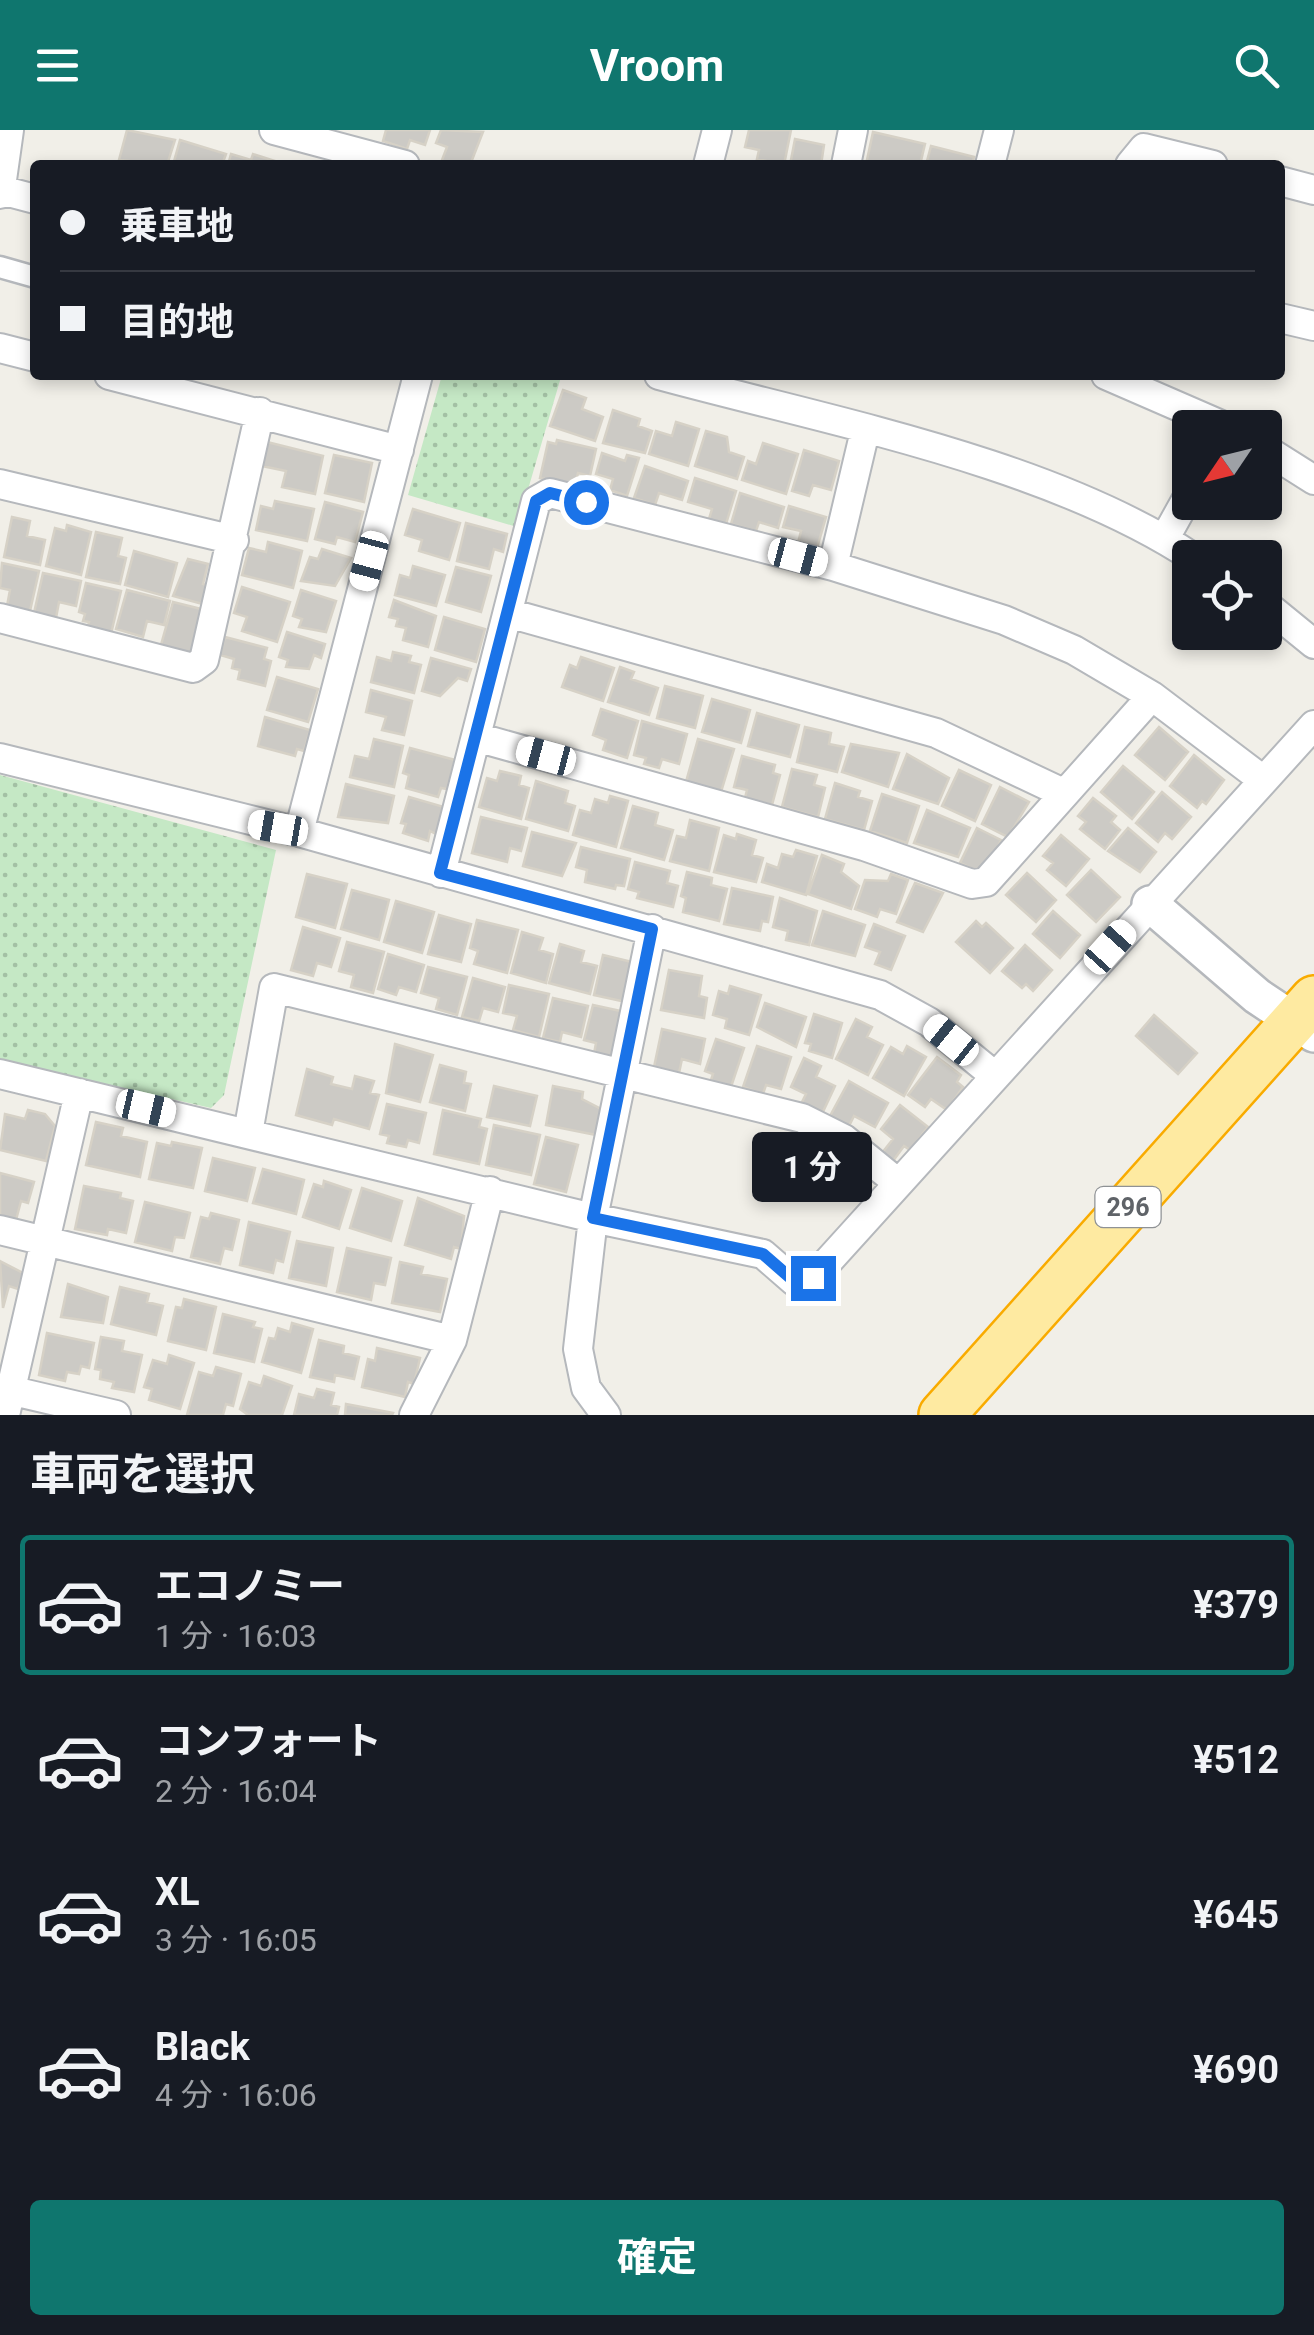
<!DOCTYPE html>
<html lang="ja">
<meta charset="utf-8">
<style>
body{margin:0;font-family:Roboto,"Noto Sans JP",sans-serif;background:#20242c;color:#f1f3f6;height:100vh;display:flex;flex-direction:column;font-size:38px;white-space:nowrap}
*{box-sizing:border-box;margin:0}
p{font-size:32px;color:#9ea1a6}
.icon{flex:none;width:55px;height:55px;fill:none;stroke:currentColor;stroke-width:2;stroke-linecap:round;stroke-linejoin:round}
.map{position:relative;height:1285px;overflow:hidden}
.sheet{display:flex;flex-direction:column;background:#171b24;flex:1}
.sheet>*{flex:none}
.banner{position:absolute;left:30px;top:30px;width:1255px;height:220px;border-radius:10px;box-shadow:0 5px 15px #0003;display:grid;align-content:center;height:220px;padding:0 30px;background:#171b24}
.needle{width:65px;rotate:235deg}
.buttons{position:absolute;left:1172px;top:280px;display:grid;gap:20px}
.buttons a{display:grid;place-items:center;width:110px;height:110px;border-radius:10px;background:#171b24;box-shadow:0 5px 15px #0003;font-size:50px}
.end{position:absolute;width:45px;height:45px;margin:-22px;border:12px solid #1a73e8;background:#fff;box-shadow:0 0 0 5px #fff}
.from{border-radius:50%}
.bubble{position:absolute;height:70px;border-radius:10px;background:#171b24;box-shadow:0 5px 15px #0003;font-size:32px;font-weight:700;line-height:70px;text-align:center}
.car{position:absolute;width:30px;height:60px;margin:-30px -15px;border-radius:12px;box-shadow:0 0 8px 2px #0007;background:linear-gradient(#fff 24%,#345 0 40%,#fff 0 76%,#345 0 86%,#fff 0)}
.banner b{display:flex;align-items:center;gap:35px;height:95px;font-size:38px}
.banner b+b{border-top:2px solid #363941}
.banner i{width:25px;height:25px;background:#f1f3f6}
ul{padding:0;list-style:none}
li{display:flex;align-items:center;gap:30px;height:140px;margin:0 20px 15px;padding:0 10px;border:5px solid transparent;border-radius:10px}
li div{flex:1}
li b{display:block;font-size:38px}
li em{font-style:normal;font-weight:700}
li.selected{border-color:#0f766e}
li>.icon{width:90px;height:90px;stroke-width:1.5}
h2{padding:0 30px;font-size:45px;line-height:120px}
.cta{display:flex;gap:20px;margin-top:auto;padding:20px 30px}
.cta a{flex:1;height:115px;border-radius:10px;background:#0f766e;color:#fff;font-size:40px;font-weight:700;line-height:115px;text-align:center}
header{display:flex;justify-content:space-between;align-items:center;height:130px;padding:0 30px;background:#0f766e;color:#fff;font-size:45px;font-weight:700}
.map>svg:first-child{display:block}
</style>
<header><svg class="icon" aria-label="menu" viewBox="0 0 24 24"><path d="M4 6h16M4 12h16M4 18h16"/></svg>Vroom<svg class="icon" aria-label="search" viewBox="0 0 24 24"><circle cx="10" cy="10" r="6"/><path d="M15 15l6 6"/></svg></header>
<div class="map">
<svg width="1314" height="1285" viewBox="0 0 1314 1285">
<defs>
<pattern id="park-dots" width="8" height="8" patternUnits="userSpaceOnUse" patternTransform="scale(2.5)"><rect width="8" height="8" fill="#c5e8c5"/><path d="M2 2h.1M6 6h.1" fill="none" stroke="#a3c0a4" stroke-width="1.8" stroke-linecap="round"/></pattern>
</defs>
<rect width="100%" height="100%" fill="#f1efe8"/>
<path fill="url(#park-dots)" d="M442,245l119,2 -44,150 -109,-32z
M0,645l276,75 -52,245 -13,13 -211,-48z"/>
<path fill="#cccac5" stroke="#d6d1c6" stroke-width="2.5" d="M127,0l48,10 -8,25 -48,-5z
M386,0h44l-5,15 -15,-5 -3,9 -24,-8z
M441,0l42,2 -13,33 -28,-5 5,-13 -11,-4z
M749,0h42l-7,35 -27,-6 2,-9 -14,-3z
M873,2l52,12 -5,21h-40l-13,-5z
M795,9l29,6 -3,20h-31z
M180,10l46,14 -4,11h-49z
M931,16l43,11 -2,8h-46z
M231,24l20,6 2,-6 28,9 -53,2z
M563,260l23,8 -4,11 21,8 -8,24 -45,-15z
M613,280l27,9 -2,7 14,5 -7,22 -42,-10z
M676,292l23,7 -11,37 -39,-12 7,-23 16,5z
M706,301l21,6 2,15 15,5 -7,22 -42,-13z
M557,310l39,9 -6,27 -12,-3 -3,13 -35,-8 8,-36 8,2z
M267,312l56,14 -8,38 -33,-7 4,-16 -24,-5z
M763,313l35,11 -12,40 -44,-14 6,-19 8,3z
M804,320l35,11 -8,29 -18,-5 -4,11 -17,-5z
M602,323l23,8 2,-6 12,3 -12,38 -17,-6 3,-11 -17,-5z
M334,325l38,8 -8,39 -39,-9z
M645,336l43,15 -6,19 -23,-7 -4,12 -21,-7z
M695,348l41,13 -10,33 -17,-5 3,-10 -24,-7z
M740,363l44,14 -6,21 -19,-6 -3,9 -25,-7z
M275,371l39,8 -7,32 -51,-11 5,-24 12,3z
M325,372l38,10 -8,30 -18,-5 -2,7 -20,-5z
M789,376l37,11 -9,31 -19,-5 3,-12 -18,-4z
M413,379l47,14 -11,37 -30,-9 3,-11 -17,-5z
M12,387l18,4 -3,15 18,4 -5,25 -36,-8z
M466,393l41,11 -4,18 -9,-3 -5,20 -32,-8z
M67,395l24,7 -10,43 -35,-9 9,-38 11,3z
M96,402l26,6 -4,18 8,2 -6,26 -34,-7z
M268,412l34,9 -9,37 -51,-13 7,-27 17,4z
M322,419l29,9 -16,28 -34,-5 9,-24 8,2z
M134,421l43,12 -9,34 -43,-12z
M188,429l20,5 -5,20 8,3 -5,18 -33,-9z
M2,433l37,8 -9,40 -23,-5 3,-16 -10,-2z
M413,436l32,9 -9,31 -41,-11 5,-20 10,3z
M456,437l35,9 -10,36 -35,-10z
M43,443l38,8 -5,25 -17,-4 -3,16 -22,-5z
M86,453l35,8 -10,43 -24,-5 2,-7 -6,-1 2,-7 -6,-2z
M242,457l48,15 -13,40 -35,-11 5,-14 -13,-4z
M127,460l43,11 -6,24 -17,-4 -4,16 -27,-8z
M301,460l35,11 -10,31 -27,-5 3,-8 -9,-3z
M394,470l42,16 -8,31 -25,-7 3,-12 -10,-2 2,-7 -9,-2z
M173,472l32,8 -13,44 -31,-9z
M444,487l41,12 -9,33 -41,-12z
M287,502l38,12 -4,14 -7,-3 -5,14 -23,-2 2,-7 -9,-3z
M225,507l42,11 -3,11 7,2 -6,25 -27,-7 2,-9 -8,-2 2,-9 -14,-4z
M393,522l18,4 -2,6 12,3 -7,28 -43,-11 6,-25 14,4z
M581,527l33,11 -11,33 -41,-14 8,-22 7,3z
M431,528l40,11 -4,12 -9,-3 -18,18 -18,-5z
M620,537l14,5 -3,7 27,9 -9,27 -41,-13z
M277,547l41,12 -10,33 -41,-12z
M665,556l38,10 -8,32 -38,-10z
M371,560l41,11 -8,34 -22,-5 4,-13 -20,-5z
M712,569l38,11 -9,33 -39,-11z
M601,579l37,12 -11,37 -24,-8 3,-10 -13,-5z
M757,583l42,12 -9,32 -42,-11z
M265,587l45,13 -6,21 -7,-2 -2,7 -37,-10z
M642,591l45,13 -8,30 -17,-5 -3,9 -15,-4 2,-6 -12,-3z
M805,597l26,6 -2,11 15,3 -7,25 -40,-10z
M1159,597l29,25 -23,28 -30,-25z
M374,609l29,7 -9,41 -44,-10 5,-21 14,3z
M698,609l36,10 -13,43 -35,-10z
M851,614l48,9 -11,34 -46,-15z
M410,618l45,12 -8,29 -6,-1 -3,9 -32,-9 3,-13 -6,-2z
M907,624l42,24 -11,26 -45,-15z
M1194,625l30,25 -18,24 -4,-3 -5,7 -27,-22z
M742,626l33,9 -2,8 7,2 -8,30 -27,-7 2,-8 -13,-3z
M1123,636l31,26 -22,27 -31,-27z
M792,639l25,6 -3,10 11,3 -7,29 -36,-10z
M959,640l32,15 -16,36 -33,-15z
M500,641l21,5 -2,9 10,3 -8,31 -42,-12 8,-29 10,3z
M536,651l32,10 -3,12 10,3 -7,25 -42,-12z
M835,653l25,8 -2,6 14,4 -8,29 -39,-11z
M346,654l48,12 -6,27 -50,-6z
M1000,657l29,15 -21,35 -26,-13z
M1162,662l29,25 -19,22 -7,-6 -7,9 -22,-19z
M882,664l37,12 -12,37 -37,-12z
M610,666l18,5 -12,46 -43,-12 7,-25 11,3 4,-14 13,4z
M409,667l35,10 -8,27 -6,-3 -2,10 -25,-8 3,-9 -5,-1z
M1093,668l23,18 -5,6 9,8 -15,19 -25,-20 6,-7 -8,-6z
M633,676l25,7 -3,12 18,5 -9,30 -43,-12z
M927,680l43,18 -12,29 -44,-14z
M481,687l46,11 -6,23 -11,-3 -3,14 -35,-9z
M690,690l29,8 -10,43 -39,-10 7,-25 9,2z
M977,698l24,12 -12,26 -5,-3 -5,9 -19,-9z
M1128,698l28,24 -16,20 -32,-21z
M532,702l44,11 -14,33 -39,-10z
M737,704l19,6 -4,15 11,3 -7,24 -42,-10 10,-37 12,4z
M1061,705l28,24 -23,27 -19,-16 6,-7 -10,-7z
M581,717l49,12 -6,27 -8,-1 -1,4 -30,-7 2,-12 -11,-3z
M796,720l21,6 -11,39 -44,-13 5,-18 11,4 4,-14 11,3z
M822,725l22,9 -3,8 18,14 -8,23 -43,-15z
M635,732l35,9 -3,12 11,3 -5,21 -36,-9 2,-6 -11,-3z
M1091,740l29,27 -24,25 -29,-27z
M687,742l25,6 -1,7 16,4 -8,32 -36,-9 3,-14 -5,-2z
M1027,743l29,27 -20,22 -30,-27z
M307,744l40,10 -12,44 -39,-11z
M891,744l17,6 -12,34 -16,-5 -3,8 -22,-8 10,-29 23,1z
M915,753l28,10 -20,39 -26,-10z
M732,758l41,9 -5,25 -6,-1 -2,10 -36,-7z
M352,760l37,10 -10,40 -38,-11z
M780,768l37,13 -8,34 -23,-5 2,-9 -15,-4z
M396,771l38,11 -12,41 -38,-11z
M823,781l42,14 -10,31 -43,-11z
M1053,781l27,24 -20,23 -27,-24z
M439,785l32,9 -10,38 -33,-8z
M477,790l41,10 -11,43 -33,-9 4,-13 -8,-3z
M976,791l6,6 4,-4 27,25 -23,25 -34,-31z
M874,794l31,12 -14,34 -16,-6 5,-12 -15,-5z
M303,797l37,11 -9,29 -14,-4 -4,13 -22,-6z
M522,802l21,6 -4,12 14,4 -7,29 -35,-10z
M347,812l37,10 -11,41 -22,-6 3,-12 -15,-4z
M560,814l24,7 -3,11 16,4 -7,28 -41,-11z
M1025,815l27,25 -19,21 -7,-7 -4,4 -20,-17z
M388,824l36,11 -8,27 -17,-5 -3,8 -18,-6z
M603,825l33,8 -10,39 -32,-7z
M428,837l39,10 -10,38 -21,-6 3,-11 -18,-5z
M669,840l33,6 -3,20 8,2 -3,20 -43,-8z
M473,848l32,9 -7,25 -15,-4 -4,13 -17,-4z
M509,855l40,9 -10,43 -26,-7 4,-14 -14,-3z
M730,856l31,9 -12,40 -24,-7 2,-9 -14,-4 6,-24 9,3z
M553,868l35,8 -7,31 -19,-5 -2,10 -17,-4z
M765,873l41,14 -10,30 -39,-20z
M593,875l32,7 -11,47 -20,-5 2,-11 -12,-3z
M814,884l28,9 -10,35 -23,-7 2,-7 -6,-1z
M1154,885l43,38 -19,21 -42,-38z
M856,889l16,8 -5,10 16,8 -15,30 -32,-16z
M662,899l43,10 -5,25 -18,-5 -3,14 -25,-6z
M716,909l28,9 -15,45 -20,-7 4,-12 -8,-3z
M395,914l38,11 -13,47 -34,-9z
M757,916l34,11 -10,32 -15,-4 -3,9 -20,-7z
M907,916l19,11 -22,39 -31,-18 18,-31 12,7z
M937,927l24,18 -4,7 6,5 -16,23 -16,-11 -6,8 -17,-12z
M804,928l17,8 -5,11 19,9 -14,30 -21,-10 6,-12 -15,-7z
M440,935l26,7 -2,11 7,1 -6,27 -35,-9z
M307,939l26,8 -2,7 21,5 3,-13 19,5 -4,12 9,2 -10,34 -35,-10 -2,6 -36,-10z
M849,951l39,22 -13,24 -21,-11 -5,10 -19,-10z
M494,956l43,10 -7,30 -43,-9z
M553,956l30,6 -1,7 19,10 -5,26 -50,-10z
M387,974l39,9 -7,30 -11,-3 -2,7 -19,-4 2,-7 -9,-2z
M900,975l28,22 -18,23 -6,-4 -11,15 -11,-8 11,-14 -12,-10z
M28,980l17,4 10,12 -9,35 -46,-11 5,-36 20,5z
M443,980l38,9 -2,8 8,2 -8,35 -45,-10z
M96,992l27,6 -2,8 26,6 -7,35 -54,-12z
M494,995l46,10 -9,40 -45,-10z
M546,1007l32,8 -12,47 -32,-8z
M172,1012l30,6 -9,40 -44,-9 8,-36 14,3z
M213,1028l42,10 -8,33 -42,-10z
M263,1039l41,11 -8,34 -43,-11z
M0,1043l34,9 -6,21 -7,-2 -5,19 -16,-5z
M324,1051l27,9 -12,39 -36,-12 11,-33 9,3z
M84,1056l37,7 -1,5 13,3 -7,32 -18,-4 -1,6 -32,-6z
M362,1058l40,13 -11,40 -41,-13z
M418,1068l46,18 -3,33 -7,-2 -3,12 -46,-14z
M145,1072l45,11 -6,25 -9,-1 -3,14 -37,-9z
M211,1083l28,7 -7,30 -8,-2 -4,16 -29,-7 10,-40 8,2z
M249,1092l41,10 -7,30 -7,-2 -3,13 -33,-8z
M297,1111l36,7 -7,38 -37,-8z
M347,1118l44,10 -6,27 -11,-2 -3,17 -34,-8z
M0,1131l23,12 -5,16 -9,-3 -6,22z
M400,1132l23,5 -2,7 26,5 -7,33 -48,-9z
M68,1154l40,13 -5,26 -42,-6z
M120,1157l29,7 -2,8 16,4 -7,29 -45,-11z
M184,1169l32,8 -10,43 -38,-9 8,-34 6,1z
M223,1184l32,8 -2,5 9,2 -8,33 -40,-9z
M292,1193l21,6 -12,44 -39,-11 7,-24 6,1 3,-11 12,4z
M47,1203l47,10 -5,25 -8,-2 -2,8 -12,-2 -2,9 -26,-6z
M101,1207l23,4 -2,10 20,4 -8,37 -22,-4 2,-6 -14,-3 1,-9 -6,-1z
M319,1210l25,6 -1,7 16,4 -5,22 -19,-4 -1,7 -24,-5z
M377,1218l43,10 -6,26 -6,-2 -3,15 -43,-10 6,-28 7,2z
M169,1225l25,8 -14,46 -31,-9 3,-11 -8,-2 9,-27 14,4z
M216,1237l25,7 -8,32 -7,-2 -3,11h-36l12,-43 14,4z
M264,1246l28,10 -10,29h-34l-8,-6 9,-27 12,4z
M317,1259l17,4 -3,12 8,2 -2,8h-43l5,-21 15,4z
M346,1274l47,9 -1,2h-47z"/>
<g fill="none" stroke-linecap="round" stroke-linejoin="round">
<g stroke="#b5b8bc" stroke-width="25">
<path id="pedestrian" d="M0,137l35,10"/>
</g>
<g stroke="#b5b8bc" stroke-width="32">
<path id="minor" d="M274,0l131,35
M708,35l9,-35
M846,35l7,-35
M990,35l9,-35
M1130,35l14,-17 69,17
M1280,51l34,9
M1,60l34,9
M0,64l9,-64
M1280,188l34,8
M0,218l35,9
M109,245l290,75
M659,245c169,46 390,87 535,183
M1106,245l122,53
M1265,319l49,31
M0,354l234,56
M1165,408l25,-45
M833,436l32,-135
M1265,474l49,40
M508,483l428,120 127,60
M0,488l193,50 11,-8 56,-248
M476,607l388,109 108,38 14,-2 166,-186
M0,628l299,74 581,163 49,27 66,54
M299,702l119,-457
M441,743l95,-372 14,-8 283,73 171,54 70,30 78,46 111,84
M0,944l593,144 170,36 31,27 19,-3 501,-553
M248,1003l26,-145 528,130 42,21 54,44
M0,1100l452,110
M0,1258l116,27
M5,1285l74,-322
M414,1285l38,-75 38,-149
M606,1285l-20,-27 -8,-39 15,-131 59,-289"/>
</g>
<g stroke="#b5b8bc" stroke-width="40">
<path id="tertiary" d="M1150,774l107,92 57,38"/>
</g>
<g stroke="#f9ab00" stroke-width="50">
<path id="trunk" d="M942,1285l372,-416"/>
</g>
<use href="#pedestrian" stroke="#fff" stroke-width="20"/>
<use href="#minor" stroke="#fff" stroke-width="28"/>
<use href="#tertiary" stroke="#fff" stroke-width="35"/>
<use href="#trunk" stroke="#feeaa1" stroke-width="45"/>
</g>
<g fill="none" stroke-linecap="round" stroke-linejoin="round">
<path stroke="#1a73e8" stroke-width="12" d="M586,372l-36,-9 -14,8 -96,372 212,56 -59,289 170,36 31,27 19,-3"/>
</g>
<g text-anchor="middle" dominant-baseline="central" stroke-width="8" stroke-linejoin="round" paint-order="stroke">
<rect fill="#fff" stroke="#8f9295" stroke-width="2.5" x="1095.5" y="1057" width="65" height="40" rx="8"/>
<g font-size="25" font-weight="bold" fill="#5f6368">
<text x="1128" y="1077">296</text>
</g>
</g>
</svg>
<div class="buttons">
<a><svg class="needle" viewBox="-14 -14 28 28"><path d="M0-13l5 13h-10z" fill="#e53935"/><path d="M0 13l5-13h-10z" fill="#9ea1a6"/></svg></a>
<a><svg class="icon" aria-label="locate" viewBox="0 0 24 24"><circle cx="12" cy="12" r="6"/><path d="M12 2v4M12 18v4M2 12h4M18 12h4"/></svg></a>
</div>
<i class="end from" style="left:586px;top:372px"></i>
<i class="end" style="left:813px;top:1148px"></i>
<div class="bubble" style="left:752px;top:1002px;width:120px">1 分</div>
<i class="car" style="left:798px;top:427px;rotate:105deg"></i>
<i class="car" style="left:369px;top:431px;rotate:195deg"></i>
<i class="car" style="left:546px;top:626px;rotate:285deg"></i>
<i class="car" style="left:278px;top:698px;rotate:280deg"></i>
<i class="car" style="left:1110px;top:817px;rotate:42deg"></i>
<i class="car" style="left:951px;top:910px;rotate:309deg"></i>
<i class="car" style="left:146px;top:978px;rotate:103deg"></i>
<div class="banner">
<b><i class="from"></i>乗車地</b>
<b><i></i>目的地</b>
</div>
</div>
<section class="sheet">
<h2>車両を選択</h2>
<ul>
<li class="selected"><svg class="icon" aria-label="car" viewBox="0 0 24 24"><path d="M5 17H2v-5l4-1 3-4h7l3 4 3 1v5h-3M9 17h6M6 11h13"/><circle cx="7" cy="17" r="2"/><circle cx="17" cy="17" r="2"/></svg><div><b>エコノミー</b><p>1 分 · 16:03</p></div><em>¥379</em></li>
<li><svg class="icon" aria-label="car" viewBox="0 0 24 24"><path d="M5 17H2v-5l4-1 3-4h7l3 4 3 1v5h-3M9 17h6M6 11h13"/><circle cx="7" cy="17" r="2"/><circle cx="17" cy="17" r="2"/></svg><div><b>コンフォート</b><p>2 分 · 16:04</p></div><em>¥512</em></li>
<li><svg class="icon" aria-label="car" viewBox="0 0 24 24"><path d="M5 17H2v-5l4-1 3-4h7l3 4 3 1v5h-3M9 17h6M6 11h13"/><circle cx="7" cy="17" r="2"/><circle cx="17" cy="17" r="2"/></svg><div><b>XL</b><p>3 分 · 16:05</p></div><em>¥645</em></li>
<li><svg class="icon" aria-label="car" viewBox="0 0 24 24"><path d="M5 17H2v-5l4-1 3-4h7l3 4 3 1v5h-3M9 17h6M6 11h13"/><circle cx="7" cy="17" r="2"/><circle cx="17" cy="17" r="2"/></svg><div><b>Black</b><p>4 分 · 16:06</p></div><em>¥690</em></li>
</ul>
<div class="cta"><a>確定</a></div>
</section>
